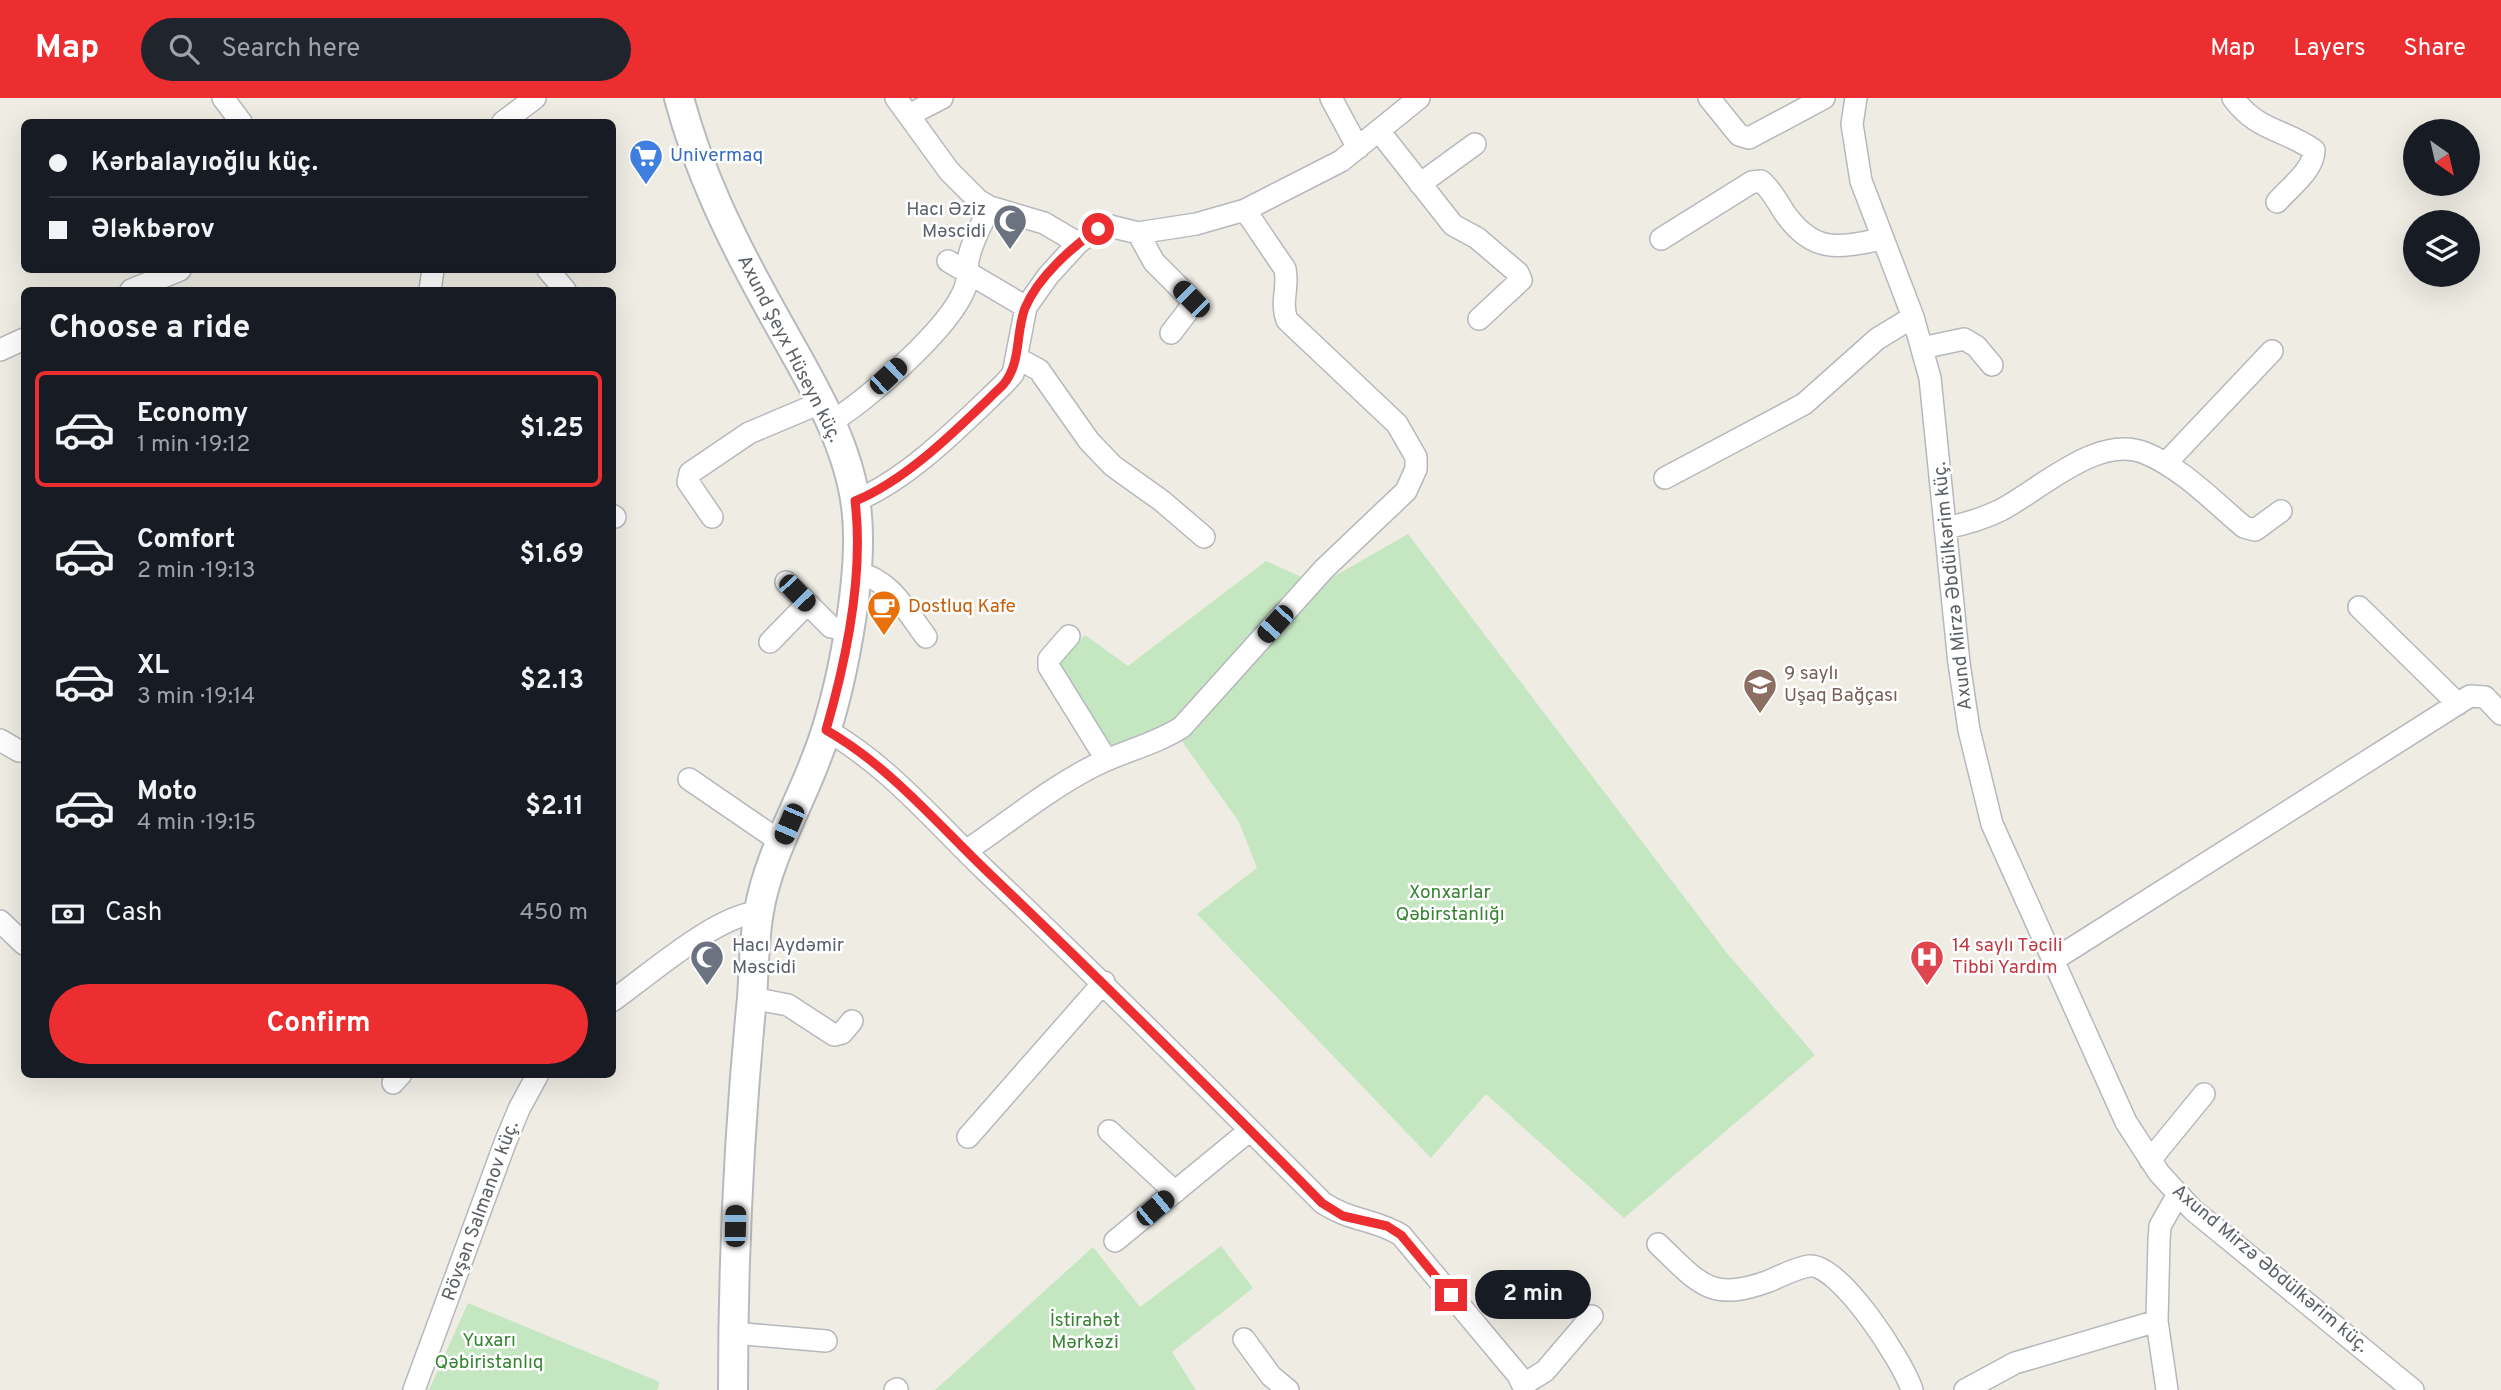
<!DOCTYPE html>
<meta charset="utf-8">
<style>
body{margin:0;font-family:Overpass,sans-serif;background:#20242c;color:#f1f3f6;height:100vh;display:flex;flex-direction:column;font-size:26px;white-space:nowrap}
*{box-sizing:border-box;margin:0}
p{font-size:23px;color:#9ea1a6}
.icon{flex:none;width:38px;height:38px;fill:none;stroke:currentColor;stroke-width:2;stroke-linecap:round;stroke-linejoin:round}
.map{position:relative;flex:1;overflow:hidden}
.details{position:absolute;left:21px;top:189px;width:595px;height:791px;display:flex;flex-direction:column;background:#171b24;border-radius:10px;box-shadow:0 7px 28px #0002}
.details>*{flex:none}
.guide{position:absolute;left:21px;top:21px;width:595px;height:154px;border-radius:10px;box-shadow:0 7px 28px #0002;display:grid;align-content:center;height:154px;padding:0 28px;background:#171b24}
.needle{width:46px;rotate:146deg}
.controls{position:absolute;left:2403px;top:21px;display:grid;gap:14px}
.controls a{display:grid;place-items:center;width:77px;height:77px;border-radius:50%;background:#171b24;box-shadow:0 7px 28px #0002;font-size:35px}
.end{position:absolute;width:32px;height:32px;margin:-16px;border:9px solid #ec2e30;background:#fff;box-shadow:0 0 0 4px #fff}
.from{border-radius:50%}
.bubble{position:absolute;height:49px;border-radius:24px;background:#171b24;box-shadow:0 7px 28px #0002;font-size:23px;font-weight:700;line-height:49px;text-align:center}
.car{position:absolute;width:21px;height:42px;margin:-21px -10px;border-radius:9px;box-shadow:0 0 5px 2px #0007;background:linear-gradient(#222 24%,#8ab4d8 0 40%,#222 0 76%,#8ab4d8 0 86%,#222 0)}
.guide b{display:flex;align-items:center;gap:24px;height:66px;font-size:26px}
.guide b+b{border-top:2px solid #363941}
.guide i{width:18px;height:18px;background:#f1f3f6}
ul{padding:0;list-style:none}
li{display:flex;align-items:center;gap:21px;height:116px;margin:0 14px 10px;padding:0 14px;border:4px solid transparent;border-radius:10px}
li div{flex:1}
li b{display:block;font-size:26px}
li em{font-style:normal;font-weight:700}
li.current{border-color:#ec2e30}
li>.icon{width:63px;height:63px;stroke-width:1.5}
h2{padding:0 28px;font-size:32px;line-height:84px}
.pay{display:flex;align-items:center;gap:18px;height:77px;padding:0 28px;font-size:26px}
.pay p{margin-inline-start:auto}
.cta{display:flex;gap:14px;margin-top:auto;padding:14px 28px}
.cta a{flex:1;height:80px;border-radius:42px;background:#ec2e30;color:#fff;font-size:28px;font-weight:700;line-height:80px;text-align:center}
header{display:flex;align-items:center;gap:42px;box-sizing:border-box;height:98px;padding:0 35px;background:#ec2e30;color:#fff}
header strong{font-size:33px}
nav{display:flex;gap:38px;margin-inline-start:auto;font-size:24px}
.search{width:490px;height:63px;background:#20242c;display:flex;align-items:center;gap:18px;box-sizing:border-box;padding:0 24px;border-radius:38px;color:#9ea1a6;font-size:26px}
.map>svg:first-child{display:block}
</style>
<header>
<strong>Map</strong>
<div class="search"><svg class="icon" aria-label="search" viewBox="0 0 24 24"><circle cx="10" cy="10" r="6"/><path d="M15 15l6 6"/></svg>Search here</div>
<nav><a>Map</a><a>Layers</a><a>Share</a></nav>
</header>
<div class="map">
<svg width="2501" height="1292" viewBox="0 0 2501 1292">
<rect width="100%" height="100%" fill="#efece4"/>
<path fill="#c4e7c1" d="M1408,436l318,418 89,103 -191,163 -138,-124 -55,64 -234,-244 60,-46 -18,-46 -67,-95 -68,20 -50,-82 31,-30 43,31 138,-105 53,24z
M1221,1148l32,42 -81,64 24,38h-261l158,-143 47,60z
M468,1205l192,79 -3,8h-228z"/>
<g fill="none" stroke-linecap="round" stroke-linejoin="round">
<g stroke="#b5b8bc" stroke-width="24">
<path id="minor" d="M223,0l18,24
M896,0l53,73 29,29 12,7 54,16 34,20
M1331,0l27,50
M1709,0l30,37 10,3 75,-40
M1856,0l-4,26 9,57 52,136 17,61 29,285 10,67 23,94 134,298 33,51 34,37 220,180
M2233,0c24,33 51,31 81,52 0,20 -25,38 -37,52
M909,17l33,-17
M503,24l32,-24
M1379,33l74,94 24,13 41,35 3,7 -42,39
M1420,86l55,-40
M1138,135l16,29 37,37v8l-20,26
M1661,141l91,-57 9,-1c10,8 16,20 23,31 29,42 54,36 98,27
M948,163l78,46
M548,172l17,20
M131,192l49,-20
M430,192l3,-20
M1922,250l42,-9 12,7 16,19
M0,252l24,-11
M1017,260l22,12 50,71 24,25 49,35 42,36
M829,325c36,-20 122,-96 136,-135 4,-10 1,-22 4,-32 4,-17 13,-33 21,-49
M2166,365l106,-112
M1665,380l139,-74 73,-65 36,-22
M855,403c54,-22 106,-76 148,-116l10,-11 13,-67 22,-31 30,-33 20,-14 12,-3 28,7 58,-9 49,-14 96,-49 78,-63
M612,417l3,2
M712,419l-24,-35 2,-9 59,-40 71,-30
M1945,430c20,-4 38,-9 56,-18 41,-22 97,-76 144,-57 37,15 69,49 99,74l11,3 26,-19
M856,474c35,8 49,37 70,65
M786,484l45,45 16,3
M2359,509l99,97
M1069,538l-20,23v8l57,92
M770,544l37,-38
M826,632c62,35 108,91 159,140 115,109 226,221 338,333 27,18 52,16 78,32l117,140 7,15
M0,642l19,11
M689,681l92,63
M966,753c40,-27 79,-59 122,-82 30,-17 65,-23 94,-42l142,-158 82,-78 10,-22v-12l-19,-33 -110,-104c-7,-18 2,-32 -2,-51l-40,-59
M0,823l24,23
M2055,861l415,-263 15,1 16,17
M752,900l36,7 46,30 8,-2 10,-12
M612,903c37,-26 104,-86 147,-89
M393,985l8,-9
M1109,1033l66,61
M968,1039l136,-155
M2150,1062l54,-66
M1115,1143l135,-111
M1658,1146c41,39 52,59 111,37 12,-5 27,-13 40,-15 30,-4 95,97 103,124
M733,1235l93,8
M1244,1241l27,37 17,14
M1524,1286l21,-13 47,-55
M414,1292l91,-247 14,-34 19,-35
M895,1292l2,-1
M1965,1292l50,-27 142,-42
M2167,1292l-10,-69 2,-80 1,-15 17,-30"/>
</g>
<g stroke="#b6babf" stroke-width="32">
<path id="secondary" d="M679,0c19,72 52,140 88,205 34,63 80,131 89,203 9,67 -15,190 -40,253 -19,50 -48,99 -57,152 -5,28 -5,58 -7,87 -13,131 -19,261 -19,392"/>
</g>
<use href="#minor" stroke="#fff" stroke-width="21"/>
<use href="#secondary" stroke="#fff" stroke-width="28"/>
</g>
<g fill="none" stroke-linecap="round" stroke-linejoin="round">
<path stroke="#ec2e30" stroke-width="9" d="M1098,131c-26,18 -60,48 -73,79 -10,27 -3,54 -22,77 -42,40 -94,94 -148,116 9,72 -9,160 -29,229 65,37 113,96 167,147 112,107 221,216 329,326l21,13 44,10 14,9 50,60"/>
</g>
<defs>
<g id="supermarket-pin" transform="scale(1.75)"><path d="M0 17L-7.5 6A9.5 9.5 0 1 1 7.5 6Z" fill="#3f7fe0" stroke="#fff"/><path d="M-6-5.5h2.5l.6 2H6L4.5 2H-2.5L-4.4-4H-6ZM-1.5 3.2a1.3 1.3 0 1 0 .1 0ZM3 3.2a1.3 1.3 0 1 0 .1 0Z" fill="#fff"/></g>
<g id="mosque-pin" transform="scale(1.75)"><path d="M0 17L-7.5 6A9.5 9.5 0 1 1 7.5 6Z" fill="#6b7280" stroke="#fff"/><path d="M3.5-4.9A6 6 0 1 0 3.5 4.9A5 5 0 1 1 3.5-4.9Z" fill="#fff"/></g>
<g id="cafe-pin" transform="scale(1.75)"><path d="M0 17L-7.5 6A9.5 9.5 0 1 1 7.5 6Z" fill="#e8710a" stroke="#fff"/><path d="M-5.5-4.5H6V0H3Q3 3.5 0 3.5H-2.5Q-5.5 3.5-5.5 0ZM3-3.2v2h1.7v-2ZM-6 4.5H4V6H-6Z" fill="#fff"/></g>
<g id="school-pin" transform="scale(1.75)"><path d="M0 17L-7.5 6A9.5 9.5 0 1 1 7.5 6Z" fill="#8d6e63" stroke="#fff"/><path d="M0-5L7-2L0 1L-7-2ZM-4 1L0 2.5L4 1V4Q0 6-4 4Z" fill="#fff"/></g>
<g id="hospital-pin" transform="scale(1.75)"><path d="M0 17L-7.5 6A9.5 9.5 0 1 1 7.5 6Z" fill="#e0444e" stroke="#fff"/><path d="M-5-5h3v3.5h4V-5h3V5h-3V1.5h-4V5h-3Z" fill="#fff"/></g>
</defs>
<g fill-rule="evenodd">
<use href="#supermarket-pin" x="646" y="58"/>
<use href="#mosque-pin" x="1010" y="123"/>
<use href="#cafe-pin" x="884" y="509"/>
<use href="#school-pin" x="1760" y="587"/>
<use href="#mosque-pin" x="707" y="859"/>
<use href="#hospital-pin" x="1927" y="859"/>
</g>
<g text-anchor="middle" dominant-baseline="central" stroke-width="5" stroke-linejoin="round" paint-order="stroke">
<g font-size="19" fill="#366cbe" stroke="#fff" text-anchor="start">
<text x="670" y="58">Univermaq</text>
</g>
<g font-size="19" fill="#5b616d" stroke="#fff" text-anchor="end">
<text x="986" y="112">Hacı Əziz<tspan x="986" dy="22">Məscidi</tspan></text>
<text x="732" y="848" text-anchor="start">Hacı Aydəmir<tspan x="732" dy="22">Məscidi</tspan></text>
</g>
<g font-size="19" fill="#5c6165" stroke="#fff">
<text transform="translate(789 251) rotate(63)">Axund Şeyx Hüseyn küç.</text>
<text transform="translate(1953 488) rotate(-96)">Axund Mirzə Əbdülkərim küç.</text>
<text transform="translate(481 1113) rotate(-70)">Rövşən Salmanov küç.</text>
<text transform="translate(2270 1171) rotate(40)">Axund Mirzə Əbdülkərim küç.</text>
</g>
<g font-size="19" fill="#c56008" stroke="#fff" text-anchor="start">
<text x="908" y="509">Dostluq Kafe</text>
</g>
<g font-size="19" fill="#785e54" stroke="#fff" text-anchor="start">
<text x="1784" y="576">9 saylı<tspan x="1784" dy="22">Uşaq Bağçası</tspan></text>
</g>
<g font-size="19" fill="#378533" stroke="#fff">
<text x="1450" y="795">Xonxarlar<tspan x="1450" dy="22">Qəbirstanlığı</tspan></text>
<text x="1085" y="1223">İstirahət<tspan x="1085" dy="22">Mərkəzi</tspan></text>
<text x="489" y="1243">Yuxarı<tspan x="489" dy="22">Qəbiristanlıq</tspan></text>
</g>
<g font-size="19" fill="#be3a42" stroke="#fff" text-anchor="start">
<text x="1952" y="848">14 saylı Təcili<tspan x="1952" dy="22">Tibbi Yardım</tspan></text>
</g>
</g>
</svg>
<div class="controls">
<a><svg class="needle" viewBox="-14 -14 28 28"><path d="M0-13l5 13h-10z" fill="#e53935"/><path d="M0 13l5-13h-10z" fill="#9ea1a6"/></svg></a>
<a><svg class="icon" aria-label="layers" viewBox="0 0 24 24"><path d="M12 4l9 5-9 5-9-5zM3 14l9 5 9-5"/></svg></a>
</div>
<i class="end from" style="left:1098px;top:131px"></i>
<i class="end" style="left:1451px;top:1197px"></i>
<div class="bubble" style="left:1475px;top:1172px;width:116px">2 min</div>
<i class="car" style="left:1191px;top:201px;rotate:315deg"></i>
<i class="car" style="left:888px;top:278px;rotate:47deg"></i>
<i class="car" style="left:797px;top:495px;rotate:136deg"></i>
<i class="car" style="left:1275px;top:526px;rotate:222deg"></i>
<i class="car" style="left:789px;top:726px;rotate:203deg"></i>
<i class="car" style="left:1155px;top:1110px;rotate:50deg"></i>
<i class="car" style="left:735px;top:1128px;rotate:1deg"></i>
<div class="guide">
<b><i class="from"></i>Kərbalayıoğlu küç.</b>
<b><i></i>Ələkbərov</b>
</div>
<section class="details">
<h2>Choose a ride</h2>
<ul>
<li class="current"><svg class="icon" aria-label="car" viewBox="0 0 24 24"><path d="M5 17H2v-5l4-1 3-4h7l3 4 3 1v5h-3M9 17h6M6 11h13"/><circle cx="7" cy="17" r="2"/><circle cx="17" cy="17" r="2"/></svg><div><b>Economy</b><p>1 min · 19:12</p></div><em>$1.25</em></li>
<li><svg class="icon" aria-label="car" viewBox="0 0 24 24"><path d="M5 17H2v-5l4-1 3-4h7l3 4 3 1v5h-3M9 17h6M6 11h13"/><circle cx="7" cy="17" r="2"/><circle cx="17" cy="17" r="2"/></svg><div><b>Comfort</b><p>2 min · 19:13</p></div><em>$1.69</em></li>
<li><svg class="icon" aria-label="car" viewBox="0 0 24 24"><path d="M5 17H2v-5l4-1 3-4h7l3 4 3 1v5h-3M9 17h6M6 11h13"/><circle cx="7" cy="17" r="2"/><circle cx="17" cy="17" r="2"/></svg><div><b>XL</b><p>3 min · 19:14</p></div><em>$2.13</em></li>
<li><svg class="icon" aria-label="car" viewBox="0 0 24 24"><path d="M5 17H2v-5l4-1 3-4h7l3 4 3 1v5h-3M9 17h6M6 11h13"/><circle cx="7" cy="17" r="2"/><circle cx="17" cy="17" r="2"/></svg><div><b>Moto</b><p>4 min · 19:15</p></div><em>$2.11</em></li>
</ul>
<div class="pay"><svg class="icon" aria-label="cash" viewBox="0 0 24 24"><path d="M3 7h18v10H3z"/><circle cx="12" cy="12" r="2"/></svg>Cash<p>450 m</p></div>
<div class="cta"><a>Confirm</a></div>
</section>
</div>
